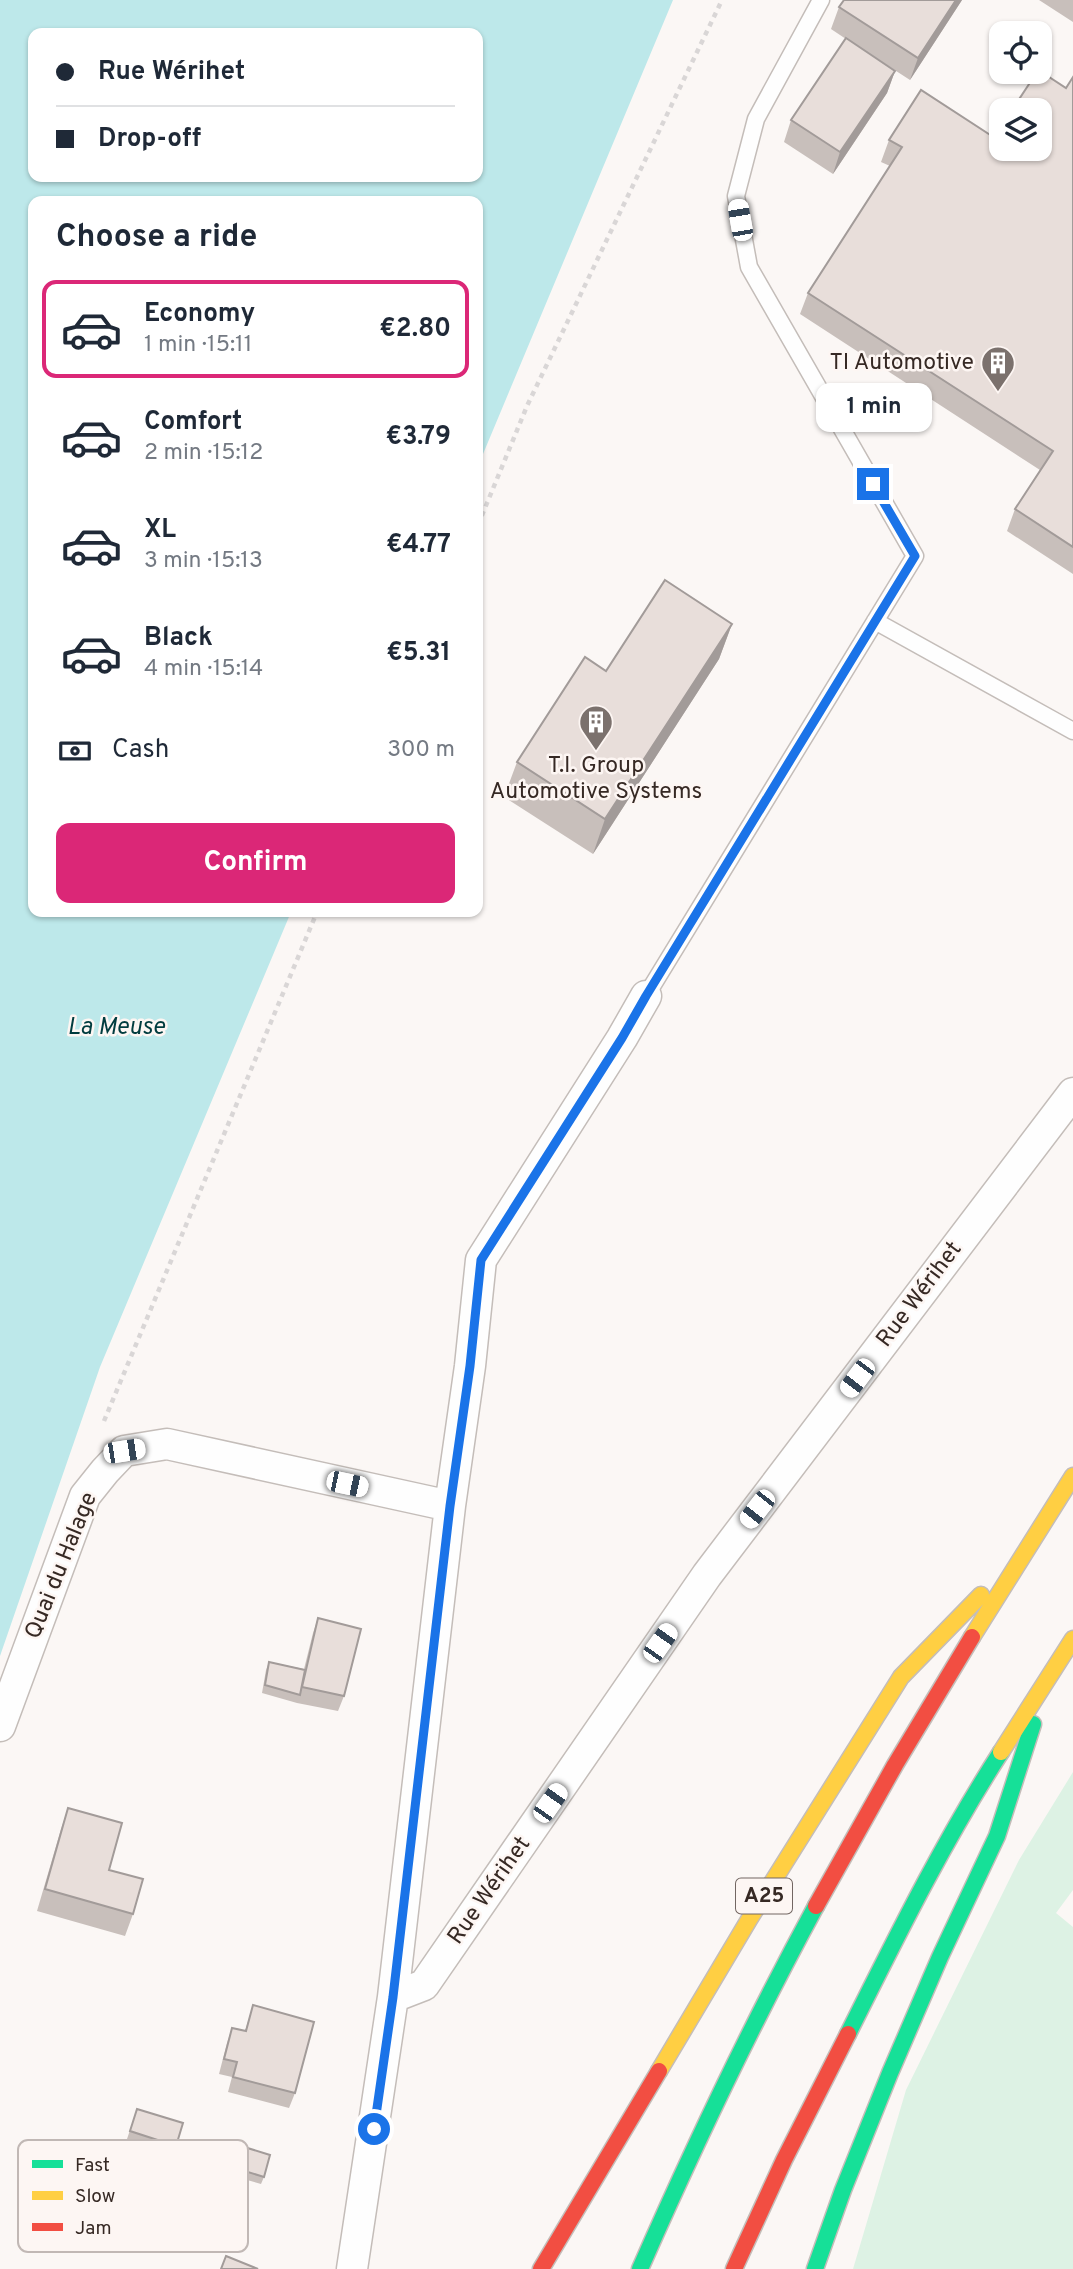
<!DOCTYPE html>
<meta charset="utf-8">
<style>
body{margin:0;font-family:Overpass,sans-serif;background:#f6f6f7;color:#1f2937;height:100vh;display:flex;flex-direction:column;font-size:26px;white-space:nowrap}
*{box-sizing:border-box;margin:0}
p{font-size:23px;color:#747a83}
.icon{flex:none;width:38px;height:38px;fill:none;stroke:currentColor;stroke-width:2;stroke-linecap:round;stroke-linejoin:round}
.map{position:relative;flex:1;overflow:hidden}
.side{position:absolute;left:28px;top:196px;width:455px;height:721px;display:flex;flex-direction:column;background:#fff;border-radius:14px;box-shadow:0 2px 5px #0004}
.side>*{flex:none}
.hud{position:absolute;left:28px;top:28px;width:455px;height:154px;border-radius:14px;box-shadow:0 2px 5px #0004;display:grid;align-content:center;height:154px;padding:0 28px;background:#fff}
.controls{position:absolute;left:989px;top:21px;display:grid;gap:14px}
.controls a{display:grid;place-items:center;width:63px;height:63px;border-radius:14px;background:#fff;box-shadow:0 2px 5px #0004;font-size:35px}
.end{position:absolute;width:32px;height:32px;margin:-16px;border:9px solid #1a73e8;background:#fff;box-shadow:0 0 0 4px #fff}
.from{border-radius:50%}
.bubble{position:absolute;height:49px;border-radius:14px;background:#fff;box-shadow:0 2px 5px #0004;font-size:23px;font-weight:700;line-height:49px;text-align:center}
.car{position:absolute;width:21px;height:42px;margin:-21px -10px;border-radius:9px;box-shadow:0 0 5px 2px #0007;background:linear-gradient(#fff 24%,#345 0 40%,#fff 0 76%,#345 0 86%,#fff 0)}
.hud b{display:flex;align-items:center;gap:24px;height:66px;font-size:26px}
.hud b+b{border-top:2px solid #e0e1e3}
.hud i{width:18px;height:18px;background:#1f2937}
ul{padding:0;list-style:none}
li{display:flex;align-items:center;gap:21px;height:98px;margin:0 14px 10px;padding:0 14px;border:4px solid transparent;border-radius:14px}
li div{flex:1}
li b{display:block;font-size:26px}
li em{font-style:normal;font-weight:700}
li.selected{border-color:#db2777}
li>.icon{width:63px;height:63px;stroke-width:1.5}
h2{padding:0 28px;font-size:32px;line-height:84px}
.pay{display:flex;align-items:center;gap:18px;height:77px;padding:0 28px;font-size:26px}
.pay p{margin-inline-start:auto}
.cta{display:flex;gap:14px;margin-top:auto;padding:14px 28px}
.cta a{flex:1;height:80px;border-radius:14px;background:#db2777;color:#fff;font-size:28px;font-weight:700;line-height:80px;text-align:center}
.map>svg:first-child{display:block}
</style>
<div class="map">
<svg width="1073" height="2269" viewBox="0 0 1073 2269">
<rect width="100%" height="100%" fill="#fbf7f5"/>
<path fill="#ddf2e4" d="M1073,1772v118l-17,23 17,14v342h-220l53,-179 113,-230z"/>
<path fill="#bde8ea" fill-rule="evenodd" d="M0,0h673l-195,466v-265h-445v711h258l-191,455 -100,289zM33,33h445v144h-445z"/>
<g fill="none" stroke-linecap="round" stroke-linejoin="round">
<g stroke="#c4bdb9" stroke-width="19">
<path id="lane" d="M875,621l198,110
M646,996l269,-440 -166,-289 -13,-71 20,-77 65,-119"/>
</g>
<g stroke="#c4bdb9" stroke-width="33">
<path id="street" d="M0,1726l85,-230 20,-25 19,-20 43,-7 283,62
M393,1997l31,-12 283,-410 366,-482
M352,2269l41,-272 57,-491 20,-140 11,-106 141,-222 24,-42"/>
</g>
<g stroke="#c4bdb9" stroke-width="19">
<path id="fast" d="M848,2034c48,-96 95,-192 153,-282
M640,2269c54,-123 112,-245 176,-363
M815,2269l28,-79 47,-117 50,-116 57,-121 36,-112"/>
</g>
<g stroke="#c4bdb9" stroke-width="19">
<path id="slow" d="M972,1637l101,-161
M1001,1752l72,-113
M659,2071l91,-153 151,-241 80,-82"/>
</g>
<g stroke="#c4bdb9" stroke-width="19">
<path id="jam" d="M816,1906l79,-141 77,-128
M541,2269l118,-198
M734,2269l50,-109 64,-126"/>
</g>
<path stroke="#d9d6d6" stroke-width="4.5" stroke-dasharray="5 5" stroke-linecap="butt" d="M478,525l49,-119 195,-406
M104,1421l213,-509"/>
<use href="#lane" stroke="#fefefe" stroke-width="16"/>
<use href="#street" stroke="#fefefe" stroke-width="30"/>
<use href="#fast" stroke="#16e098" stroke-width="16"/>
<use href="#slow" stroke="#ffcf43" stroke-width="16"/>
<use href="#jam" stroke="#f24e42" stroke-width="16"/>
</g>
<path fill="#c8bfbb" d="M962,0l-52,80 -54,-35 39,26 -8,22 -54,81 -49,-32 7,-22 55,-81 -15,-10 8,-22z
M1039,0h34v22z
M1073,77v497l-66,-43 8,-22 25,-39 -240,-156 8,-21 82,-127 -9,-4 8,-22 133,15 2,-2 -7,-4h23l26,-61z
M732,624l-13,35 -126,195 -89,-57 13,-35z
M318,1618l26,78 -6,15 -41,-8 -35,-10 4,-23 3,-8 35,7 9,-36z
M68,1808l65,106 -8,22 -88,-25 24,-82z
M253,2005l42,88 -6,15 -61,-16 4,-15 -13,-3 8,-31 5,-15 13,3z
M137,2109l46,14 -10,31 -46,-15z
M226,2150l38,27 -3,7 -42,-12z"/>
<path fill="#a29b99" d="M956,0h6l-52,80 8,-22z
M895,71l-8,22 -54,81 7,-22z
M732,624l-13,35 -126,195 12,-35z"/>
<path fill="#e8deda" stroke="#a29b99" stroke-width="2" d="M844,0h112l-38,58 -79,-51z
M846,38l49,33 -55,81 -49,-32z
M1040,71l26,17 7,-11v470l-58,-38 38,-58 -245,-158 94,-146 -13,-7 32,-50 80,52v7h11l10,6 4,-6h14v-39h-28l25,-38z
M665,580l67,44 -127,195 -88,-57 68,-105 21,14z
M318,1618l43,11 -17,67 -42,-9z
M269,1662l36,8 -5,25 -35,-10z
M68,1808l54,15 -13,47 34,9 -10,35 -88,-25z
M253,2005l61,17 -19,71 -62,-16 4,-15 -13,-3 8,-31 14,3z
M137,2109l46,14 -7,23 -46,-15z
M228,2142l42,13 -6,22 -42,-13z
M226,2256l32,13h-37z"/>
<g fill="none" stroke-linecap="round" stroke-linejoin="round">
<path stroke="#1a73e8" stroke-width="9" d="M374,2129l19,-132 57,-491 20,-140 11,-106 141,-222 24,-42 269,-440 -42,-72"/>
</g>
<defs>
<g id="building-pin" transform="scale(1.75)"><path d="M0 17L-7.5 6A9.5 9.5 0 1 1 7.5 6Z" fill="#7b716d" stroke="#fdf6f3"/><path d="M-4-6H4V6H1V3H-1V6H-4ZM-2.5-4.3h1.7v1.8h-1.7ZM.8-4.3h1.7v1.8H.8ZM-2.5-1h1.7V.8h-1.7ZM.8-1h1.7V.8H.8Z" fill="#fff"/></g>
</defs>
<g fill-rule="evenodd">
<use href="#building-pin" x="998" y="363"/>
<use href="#building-pin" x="596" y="722"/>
</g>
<g text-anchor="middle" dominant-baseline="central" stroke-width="5" stroke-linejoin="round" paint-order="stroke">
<rect fill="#fdf6f3" stroke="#726662" stroke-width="2" x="736" y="1878.5" width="56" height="35" rx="5"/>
<g font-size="21" font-weight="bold" fill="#362924">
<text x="764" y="1896">A25</text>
</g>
<g font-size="23" fill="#362924" stroke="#fdf6f3" text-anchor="end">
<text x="974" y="363">TI Automotive</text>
<text x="596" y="766" text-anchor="middle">T.I. Group<tspan x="596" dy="26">Automotive Systems</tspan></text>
</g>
<g font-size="23" fill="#362924" stroke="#fdf6f3">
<text transform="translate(920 1295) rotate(-53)">Rue Wérihet</text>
<text transform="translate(62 1566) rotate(-68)">Quai du Halage</text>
<text transform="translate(490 1891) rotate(-55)">Rue Wérihet</text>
</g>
<g font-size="24" font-style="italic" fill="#003c3f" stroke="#fdf6f3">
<text x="116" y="1028">La Meuse</text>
</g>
</g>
<rect x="18" y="2140" width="230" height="112" rx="10" fill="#fdf6f3" stroke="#c1b8b5" stroke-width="2"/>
<rect x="32" y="2160" width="31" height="8" fill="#16e098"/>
<rect x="32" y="2191" width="31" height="9" fill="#ffcf43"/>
<rect x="32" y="2223" width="31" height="8" fill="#f24e42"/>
<g font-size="19" fill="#362924">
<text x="75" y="2171">Fast</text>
<text x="75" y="2202">Slow</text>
<text x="75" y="2234">Jam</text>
</g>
</svg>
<div class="controls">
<a><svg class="icon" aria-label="locate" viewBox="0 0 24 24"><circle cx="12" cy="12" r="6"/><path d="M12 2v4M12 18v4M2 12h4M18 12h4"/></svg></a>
<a><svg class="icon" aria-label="layers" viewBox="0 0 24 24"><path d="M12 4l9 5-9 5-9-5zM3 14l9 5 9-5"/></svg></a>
</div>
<i class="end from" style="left:374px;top:2129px"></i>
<i class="end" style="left:873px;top:484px"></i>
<div class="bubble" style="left:816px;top:383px;width:116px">1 min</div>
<i class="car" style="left:740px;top:220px;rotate:350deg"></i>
<i class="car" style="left:857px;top:1378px;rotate:217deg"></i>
<i class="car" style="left:124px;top:1451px;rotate:81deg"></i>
<i class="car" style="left:347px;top:1484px;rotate:102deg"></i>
<i class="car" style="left:757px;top:1509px;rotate:218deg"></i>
<i class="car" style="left:660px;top:1643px;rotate:35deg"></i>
<i class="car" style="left:550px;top:1803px;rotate:35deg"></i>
<div class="hud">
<b><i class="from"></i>Rue Wérihet</b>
<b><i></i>Drop-off</b>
</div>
<section class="side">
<h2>Choose a ride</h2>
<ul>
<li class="selected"><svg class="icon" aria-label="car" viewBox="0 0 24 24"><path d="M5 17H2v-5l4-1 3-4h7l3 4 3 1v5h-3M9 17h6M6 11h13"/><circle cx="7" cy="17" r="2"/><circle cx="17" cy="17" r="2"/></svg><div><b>Economy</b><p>1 min · 15:11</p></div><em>€2.80</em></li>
<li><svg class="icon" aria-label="car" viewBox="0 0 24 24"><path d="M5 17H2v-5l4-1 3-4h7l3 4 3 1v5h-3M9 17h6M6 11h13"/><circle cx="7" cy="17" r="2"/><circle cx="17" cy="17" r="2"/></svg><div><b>Comfort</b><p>2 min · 15:12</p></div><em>€3.79</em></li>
<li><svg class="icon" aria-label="car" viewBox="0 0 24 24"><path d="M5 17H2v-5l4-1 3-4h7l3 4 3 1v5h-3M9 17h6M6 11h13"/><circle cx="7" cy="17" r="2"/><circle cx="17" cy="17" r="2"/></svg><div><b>XL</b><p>3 min · 15:13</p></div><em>€4.77</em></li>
<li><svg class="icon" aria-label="car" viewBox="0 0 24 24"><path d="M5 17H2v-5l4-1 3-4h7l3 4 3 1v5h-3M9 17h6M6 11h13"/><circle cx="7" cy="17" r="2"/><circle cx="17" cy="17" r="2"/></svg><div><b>Black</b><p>4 min · 15:14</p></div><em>€5.31</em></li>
</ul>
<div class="pay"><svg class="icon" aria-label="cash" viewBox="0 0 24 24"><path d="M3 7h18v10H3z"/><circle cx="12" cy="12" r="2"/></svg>Cash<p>300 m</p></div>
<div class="cta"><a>Confirm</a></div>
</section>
</div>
